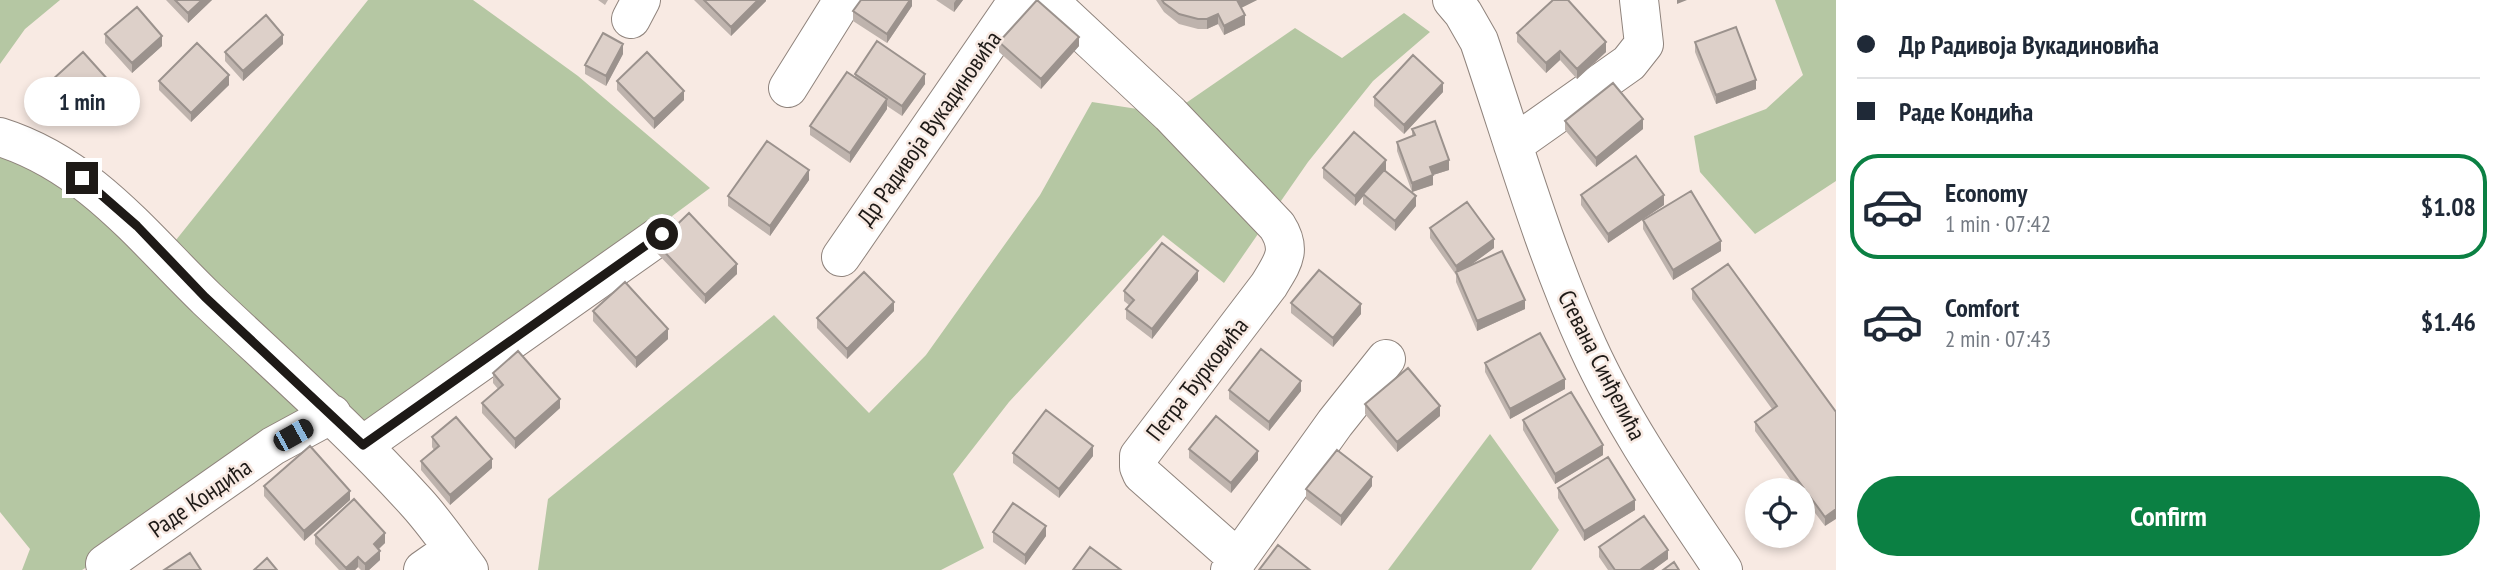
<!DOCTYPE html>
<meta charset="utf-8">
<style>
body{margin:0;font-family:"PT Sans Narrow",sans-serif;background:#f2f2f3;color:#1f2937;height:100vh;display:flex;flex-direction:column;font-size:26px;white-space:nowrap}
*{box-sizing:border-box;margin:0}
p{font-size:23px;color:#747a83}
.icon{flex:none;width:38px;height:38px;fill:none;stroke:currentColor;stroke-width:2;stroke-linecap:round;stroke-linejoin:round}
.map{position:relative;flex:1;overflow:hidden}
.panel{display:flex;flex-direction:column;background:#fff;width:665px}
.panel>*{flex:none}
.top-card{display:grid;align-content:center;height:154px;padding:0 21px;background:#fff}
.fabs{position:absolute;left:1745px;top:478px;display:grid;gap:14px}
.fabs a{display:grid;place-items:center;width:70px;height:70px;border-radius:50%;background:#fff;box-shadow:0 4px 10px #0003;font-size:35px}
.end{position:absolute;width:32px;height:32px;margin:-16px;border:9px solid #1e1a17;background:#fff;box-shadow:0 0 0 4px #fff}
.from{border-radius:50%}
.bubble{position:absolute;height:49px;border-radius:24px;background:#fff;box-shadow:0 4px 10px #0003;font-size:23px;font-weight:700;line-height:49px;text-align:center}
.car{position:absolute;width:21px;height:42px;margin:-21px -10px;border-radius:9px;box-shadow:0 0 5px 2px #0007;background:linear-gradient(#222 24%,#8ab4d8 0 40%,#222 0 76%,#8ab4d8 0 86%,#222 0)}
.top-card b{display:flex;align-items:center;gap:24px;height:66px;font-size:26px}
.top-card b+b{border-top:2px solid #e0e1e3}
.top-card i{width:18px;height:18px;background:#1f2937}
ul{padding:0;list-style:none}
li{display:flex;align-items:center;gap:21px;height:105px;margin:0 14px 10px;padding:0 7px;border:4px solid transparent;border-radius:28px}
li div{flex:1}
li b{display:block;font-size:26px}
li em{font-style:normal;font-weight:700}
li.active{border-color:#0b8043}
li>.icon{width:63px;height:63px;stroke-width:1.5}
.cta{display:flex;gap:14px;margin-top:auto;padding:14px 21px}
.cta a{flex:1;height:80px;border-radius:42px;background:#0b8043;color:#fff;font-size:28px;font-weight:700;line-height:80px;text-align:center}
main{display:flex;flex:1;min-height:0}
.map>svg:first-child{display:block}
</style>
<main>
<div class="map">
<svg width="1836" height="570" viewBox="0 0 1836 570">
<rect width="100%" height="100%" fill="#f8eae3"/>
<path fill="#b5c7a3" d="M0,0h60l-35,29 -25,35z
M368,0h105l105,76 132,112 -347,257 -33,-30 -248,155h-60l8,-21 -30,-37v-373l164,116z
M1775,0h61v181l-81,53 -55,-62 -6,-36 72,-27 37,-34z
M1404,13l26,19 -57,49 -65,81 -84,121 -61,-48 -154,167 -56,72 31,74 -43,22h-403l10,-71 226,-184 95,98 57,-58 114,-160 52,-93 78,12 125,-86 47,30z
M1490,434l69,96 -28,40h-143z"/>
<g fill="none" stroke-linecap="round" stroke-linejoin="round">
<g stroke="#8f837c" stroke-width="40">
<path id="minor" d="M1048,0l122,114 107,112c16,25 5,37 -8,59l-130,171v11l3,7 96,85
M1452,0l11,13 16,28c35,103 64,207 109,306 36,79 87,151 135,223
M631,19l10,-19
M788,88l55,-88
M0,137c89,28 143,100 207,162 71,67 144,131 210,204 19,21 35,45 52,67
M1513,145l116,-82 15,-19 -5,-44
M841,257l177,-257
M363,445l299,-211
M105,564l168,-118 59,-32
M423,570l30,-21
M1230,570l105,-147 51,-64"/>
</g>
<use href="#minor" stroke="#fff" stroke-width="38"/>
</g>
<path fill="#beb3ad" d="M166,0h46l-24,23z
M598,0h10l-3,5z
M694,0h72v1l-35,35z
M912,0v6l-25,37 -34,-22v-10z
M936,0h27l-9,12z
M1156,0h101l-16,8 4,17 -21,10 -6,-11 -11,5h-9l-19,-5 -15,-12z
M1517,33l89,19 -29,27 -17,-19 -14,13 -29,-31z
M105,34l57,12 -30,27 -27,-30z
M999,42l80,4 -38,43 -42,-37z
M1695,42l61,47 -40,15 -21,-52z
M283,44l-40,37 -18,-20v-9z
M623,54l-17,32 -21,-12v-9z
M855,74l70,10 -23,32 -15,-10v3l-37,54 -40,-28v-9l45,-48z
M52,80l58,11 -31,28 -27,-29z
M159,81l70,4 -38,37 -32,-32z
M617,81l67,19 -30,29 -37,-39z
M1443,92l-39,42 -30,-28v-9z
M1565,121l78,8 -47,38 -31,-37z
M1412,129l37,41 -16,5v10l-21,7 -15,-41v-9l15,-6z
M1323,168l63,2v1l30,35 -21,25 -32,-27v-8l-8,10 -32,-28z
M809,180l-39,56 -42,-30v-10z
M1581,195l83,10 -56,38 -27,-38z
M1643,220l78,31 -48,29 -30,-51z
M1430,228l64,20 -26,19 57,42 -48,22 -21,-49v-7l-26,-37z
M657,244l80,30 -32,30 -48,-51z
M1198,280l-46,59 -26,-20v-10l3,-4 -5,-4v-10z
M1692,289l144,123 -11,114 -23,-30v-6h-4l-43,-59v-9l17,-13 -80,-110z
M1291,303l70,11 -28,33 -42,-34z
M593,311l75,28 -32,29 -43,-47z
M894,311l-47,48 -30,-31v-10z
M1485,363l80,26 -55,30 -25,-47z
M493,373l67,35 -45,41 -33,-36v-10l16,-14 -5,-6z
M1229,390l72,1 -32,40 -40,-32z
M1365,404l75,12 -43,36 -32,-38z
M1523,420l80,35 -48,29 -32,-54z
M432,437l60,31 -42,37 -29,-35v-9l13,-11 -2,-3z
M1189,449l69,11 -27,33 -42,-35z
M1013,453l80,3 -34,42 -46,-35z
M264,486l86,14 -46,41 -40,-45z
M1372,486l-31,40 -35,-27v-10z
M1558,488l77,22 -51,31 -26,-43z
M993,532l53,4 -21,29 -32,-23z
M315,535l70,8 -6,6 1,11 -11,10h-8l-3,-3 -3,3h-16l-24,-26z
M1599,547l69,12 -15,11h-45l-9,-13z"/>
<path fill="#9b928d" d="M202,0h10l-24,23v-10z
M758,0h8v1l-35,35v-9z
M910,0h2v6l-25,37v-9z
M956,0h7l-9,12v-9z
M1237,0h20l-20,10z
M1677,0h10l-10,4z
M1218,14v10l-11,5v-10z
M1245,15v10l-21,10v-9z
M283,35v9l-40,37v-10z
M162,36v10l-30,27v-10z
M1079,37v9l-38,43v-10z
M1606,42v10l-29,27v-10z
M623,44v10l-17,32v-10z
M1560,51v9l-14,13v-10z
M925,74v10l-23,32v-10z
M229,75v10l-38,37v-9z
M1756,80v9l-40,15v-9z
M110,82v9l-31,28v-10z
M1443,83v9l-39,42v-9z
M684,91v9l-30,29v-10z
M887,99v10l-37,54v-10z
M1643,119v10l-47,38v-9z
M1386,160v10l-31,36v-10z
M1449,160v10l-16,5v10l-21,7v-9l18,-16z
M809,170v10l-39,56v-10z
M1664,195v10l-56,38v-9z
M1416,196v10l-21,25v-10z
M1494,239v9l-37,27 -1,-9z
M1721,241v10l-48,29v-10z
M737,264v10l-32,30v-9z
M1198,271v9l-46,59v-10z
M1525,300v9l-48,22v-10z
M894,302v9l-47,48v-10z
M1361,304v10l-28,33v-9z
M668,329v10l-32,29v-10z
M1565,379v10l-55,30v-10z
M1301,381v10l-32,40v-9z
M560,399v9l-45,41v-10z
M1440,406v10l-43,36v-10z
M1603,445v10l-48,29v-10z
M1093,446v10l-34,42v-9z
M1258,451v9l-27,33v-10z
M492,459v9l-42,37v-10z
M1372,477v9l-31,40v-10z
M350,491v9l-46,41v-10z
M1635,500v10l-51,31v-10z
M1836,509v10l-11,7v-9z
M1046,526v10l-21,29v-10z
M385,533v10l-11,10v-9z
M1668,550v9l-15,11h-13z
M380,551v9l-11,10h-4v-6z
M358,557v10l-3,3h-9v-2z"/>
<path fill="#ddd0c9" stroke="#9b928d" stroke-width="2" d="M175,0h27l-14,13z
M704,0h54l-27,27z
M861,0h49l-23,34 -34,-23z
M1037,0l42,37 -38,42 -42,-37z
M1162,0h75l8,15 -21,11 -6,-12 -11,5h-9l-19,-5 -15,-11z
M1553,0h15l38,42 -29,27 -17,-18 -14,12 -29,-30z
M137,7l25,29 -30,27 -27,-29z
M266,15l17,20 -40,36 -18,-19z
M1736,27l20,53 -40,15 -21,-53z
M603,33l20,11 -17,32 -21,-11z
M877,41l48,33 -23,32 -47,-32z
M197,43l32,32 -38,38 -32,-32z
M83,52l27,30 -31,27 -27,-29z
M647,52l37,39 -30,28 -37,-38z
M1413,55l30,28 -39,42 -30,-28z
M847,72l40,27 -37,54 -40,-27z
M1613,83l30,36 -47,39 -31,-37z
M1435,121l14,39 -19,7 3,8 -21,8 -15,-41 18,-7 -3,-6z
M1354,132l32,28 -31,36 -32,-28z
M767,141l42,29 -39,56 -42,-30z
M1636,156l28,39 -56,39 -27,-39z
M1384,170l32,26 -21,25 -32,-27z
M1691,191l30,50 -48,29 -30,-50z
M1467,202l27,37 -38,27 -26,-38z
M689,213l48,51 -32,31 -48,-51z
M1162,243l36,28 -46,58 -26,-20 8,-9 -10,-9z
M1502,251l23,49 -48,21 -21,-49z
M1728,264l108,148v97l-11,8 -70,-95 22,-16 -85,-117z
M1319,270l42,34 -28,34 -42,-35z
M864,272l30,30 -47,47 -30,-31z
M625,282l43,47 -32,29 -43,-47z
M1540,333l25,46 -55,30 -25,-46z
M1261,349l40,32 -32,41 -40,-32z
M518,351l42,48 -45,40 -33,-36 21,-18 -10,-12z
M1408,368l32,38 -43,36 -32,-38z
M1571,392l32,53 -48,29 -32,-54z
M1046,410l47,36 -34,43 -46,-36z
M1216,416l42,35 -27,32 -42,-34z
M456,417l36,42 -42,36 -29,-34 18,-15 -7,-9z
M310,446l40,45 -46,40 -40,-45z
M1337,450l35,27 -31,39 -35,-27z
M1608,457l27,43 -51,31 -26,-43z
M354,499l31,34 -11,11 6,7 -15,13 -7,-7 -12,11 -31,-33z
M1013,503l33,23 -21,29 -32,-23z
M1644,516l24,34 -28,20h-25l-16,-23z
M1278,545l32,25h-51z
M1090,547l31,23h-48z
M190,553l11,17h-37z
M267,558l10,12h-23z
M1674,562l5,8h-16z"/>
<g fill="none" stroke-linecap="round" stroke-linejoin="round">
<path stroke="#1e1a17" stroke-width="9" d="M82,178l55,48 68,71 158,148 299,-211"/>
</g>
<g text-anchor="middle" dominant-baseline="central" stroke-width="5" stroke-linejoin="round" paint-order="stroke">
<g font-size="24" fill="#1e1a17" stroke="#f8eae3">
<text transform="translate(929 128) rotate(-55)">Др Радивоја Вукадиновића</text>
<text transform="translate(1602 365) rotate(63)">Стевана Синђелића</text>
<text transform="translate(1197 379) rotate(-52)">Петра Ђурковића</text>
<text transform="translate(200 498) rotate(-35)">Раде Кондића</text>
</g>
</g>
</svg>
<div class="fabs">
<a><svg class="icon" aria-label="locate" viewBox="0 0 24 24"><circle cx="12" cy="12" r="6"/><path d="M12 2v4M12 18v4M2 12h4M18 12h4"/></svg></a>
</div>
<i class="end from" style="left:662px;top:234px"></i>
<i class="end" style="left:82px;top:178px"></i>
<div class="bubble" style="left:24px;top:77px;width:116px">1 min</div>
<i class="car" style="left:293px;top:435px;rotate:61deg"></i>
</div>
<section class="panel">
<div class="top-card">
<b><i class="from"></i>Др Радивоја Вукадиновића</b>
<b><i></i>Раде Кондића</b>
</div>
<ul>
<li class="active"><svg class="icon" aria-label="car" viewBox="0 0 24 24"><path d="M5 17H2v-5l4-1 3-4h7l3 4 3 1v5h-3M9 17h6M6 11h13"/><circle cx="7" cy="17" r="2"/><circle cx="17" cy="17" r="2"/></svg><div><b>Economy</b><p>1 min · 07:42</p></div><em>$1.08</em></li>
<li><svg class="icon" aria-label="car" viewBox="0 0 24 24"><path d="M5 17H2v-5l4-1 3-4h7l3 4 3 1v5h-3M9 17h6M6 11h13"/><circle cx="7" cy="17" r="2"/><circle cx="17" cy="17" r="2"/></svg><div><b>Comfort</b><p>2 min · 07:43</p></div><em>$1.46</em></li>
</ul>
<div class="cta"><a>Confirm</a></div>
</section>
</main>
